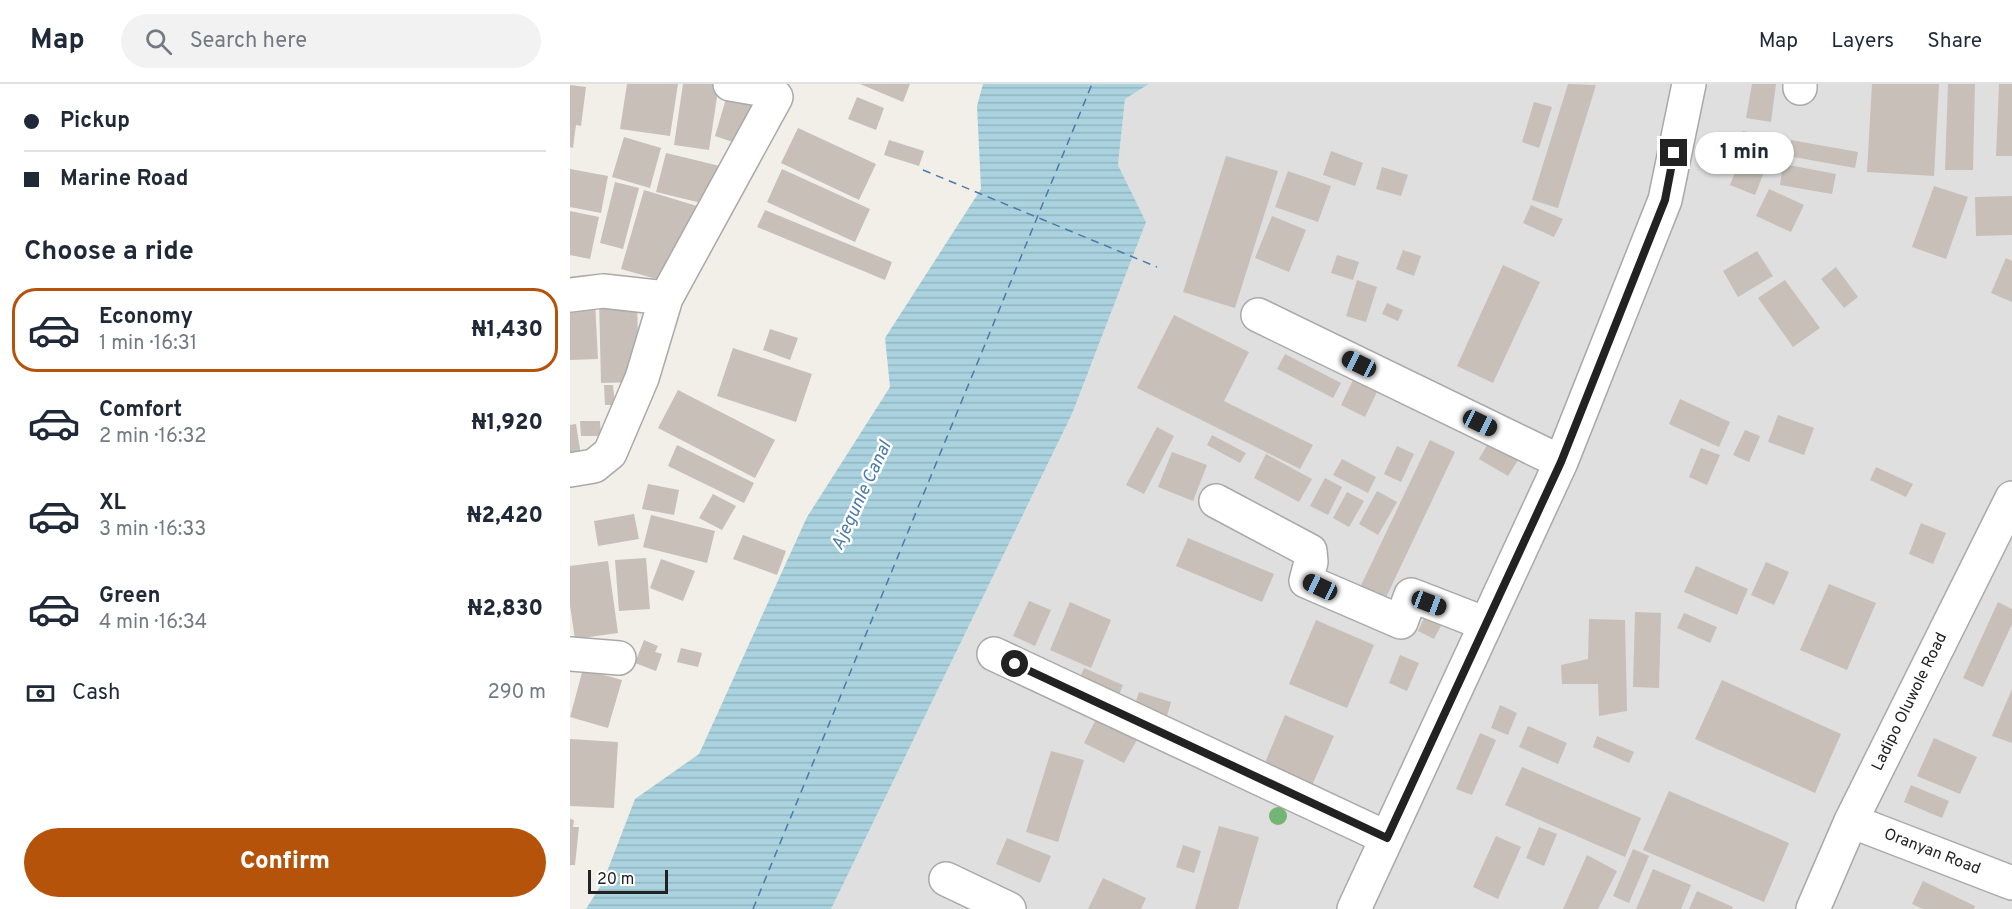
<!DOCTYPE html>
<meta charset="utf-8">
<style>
body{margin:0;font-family:Overpass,sans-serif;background:#f2f2f3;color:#1f2937;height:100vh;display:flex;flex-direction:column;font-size:22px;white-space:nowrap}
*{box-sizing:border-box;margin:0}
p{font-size:20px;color:#747a83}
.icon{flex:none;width:33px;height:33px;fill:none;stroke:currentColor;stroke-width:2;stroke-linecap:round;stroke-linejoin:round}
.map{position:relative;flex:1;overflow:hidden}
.panel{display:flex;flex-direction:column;background:#fff;width:570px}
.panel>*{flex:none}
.guide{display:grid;align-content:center;height:132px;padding:0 24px;background:#fff}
.scale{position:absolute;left:18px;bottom:15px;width:80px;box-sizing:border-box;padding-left:6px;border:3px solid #222;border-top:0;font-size:16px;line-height:21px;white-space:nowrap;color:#222;-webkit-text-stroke:4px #fff;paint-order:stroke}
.end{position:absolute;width:27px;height:27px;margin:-14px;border:8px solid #222;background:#fff;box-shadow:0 0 0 3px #fff}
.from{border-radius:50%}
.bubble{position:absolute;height:42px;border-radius:21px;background:#fff;box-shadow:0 2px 4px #0004;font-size:20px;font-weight:800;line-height:42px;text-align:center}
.car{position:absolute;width:18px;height:36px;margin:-18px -9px;border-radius:8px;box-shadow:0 0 4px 2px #0007;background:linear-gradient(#222 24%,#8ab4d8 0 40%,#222 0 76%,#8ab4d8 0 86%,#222 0)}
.guide b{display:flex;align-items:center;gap:21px;height:57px;font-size:22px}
.guide b+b{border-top:2px solid #e0e1e3}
.guide i{width:15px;height:15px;background:#1f2937}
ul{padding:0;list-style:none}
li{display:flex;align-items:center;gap:18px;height:84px;margin:0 12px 9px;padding:0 12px;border:3px solid transparent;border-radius:24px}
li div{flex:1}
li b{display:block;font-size:22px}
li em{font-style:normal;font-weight:800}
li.on{border-color:#b45309}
li>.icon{width:54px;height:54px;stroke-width:1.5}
h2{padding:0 24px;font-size:27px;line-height:72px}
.pay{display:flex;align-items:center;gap:15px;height:66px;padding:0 24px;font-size:22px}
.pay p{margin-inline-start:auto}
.button{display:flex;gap:12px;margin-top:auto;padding:12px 24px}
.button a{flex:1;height:69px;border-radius:36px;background:#b45309;color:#fff;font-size:24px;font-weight:800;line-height:69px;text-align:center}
header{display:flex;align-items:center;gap:36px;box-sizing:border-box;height:84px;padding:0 30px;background:#fff;border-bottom:2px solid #e0e1e3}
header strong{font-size:28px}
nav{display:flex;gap:33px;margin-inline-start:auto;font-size:21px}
.search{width:420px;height:54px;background:#f2f2f3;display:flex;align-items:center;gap:15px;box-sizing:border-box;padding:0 21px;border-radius:33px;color:#747a83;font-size:22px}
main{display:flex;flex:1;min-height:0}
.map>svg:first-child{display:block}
</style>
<header>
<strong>Map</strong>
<div class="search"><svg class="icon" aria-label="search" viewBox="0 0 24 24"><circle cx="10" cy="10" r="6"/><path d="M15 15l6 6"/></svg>Search here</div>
<nav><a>Map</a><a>Layers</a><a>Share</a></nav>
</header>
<main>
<section class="panel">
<div class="guide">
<b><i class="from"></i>Pickup</b>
<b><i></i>Marine Road</b>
</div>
<h2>Choose a ride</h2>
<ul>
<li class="on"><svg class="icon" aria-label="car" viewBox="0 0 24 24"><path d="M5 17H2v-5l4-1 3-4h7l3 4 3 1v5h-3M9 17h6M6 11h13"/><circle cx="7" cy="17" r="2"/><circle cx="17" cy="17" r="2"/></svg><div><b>Economy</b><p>1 min · 16:31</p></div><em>₦1,430</em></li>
<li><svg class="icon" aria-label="car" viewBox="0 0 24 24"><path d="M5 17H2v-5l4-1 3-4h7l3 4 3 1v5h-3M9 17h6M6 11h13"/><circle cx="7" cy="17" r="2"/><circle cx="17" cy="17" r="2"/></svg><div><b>Comfort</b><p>2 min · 16:32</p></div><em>₦1,920</em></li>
<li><svg class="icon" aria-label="car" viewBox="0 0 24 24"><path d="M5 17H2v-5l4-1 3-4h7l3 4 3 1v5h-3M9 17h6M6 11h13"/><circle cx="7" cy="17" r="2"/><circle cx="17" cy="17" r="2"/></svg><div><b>XL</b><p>3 min · 16:33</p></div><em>₦2,420</em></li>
<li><svg class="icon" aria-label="car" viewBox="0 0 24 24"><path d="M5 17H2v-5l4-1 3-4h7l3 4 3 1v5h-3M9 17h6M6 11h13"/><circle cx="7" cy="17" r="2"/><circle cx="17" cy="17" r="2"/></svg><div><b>Green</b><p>4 min · 16:34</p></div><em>₦2,830</em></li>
</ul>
<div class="pay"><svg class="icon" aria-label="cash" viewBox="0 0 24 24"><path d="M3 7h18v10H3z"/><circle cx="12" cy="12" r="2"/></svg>Cash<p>290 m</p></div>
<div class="button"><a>Confirm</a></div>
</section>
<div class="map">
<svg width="1442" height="825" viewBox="0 0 1442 825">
<defs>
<pattern id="water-rules" width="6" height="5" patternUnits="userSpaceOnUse" patternTransform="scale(1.5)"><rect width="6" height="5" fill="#aad3df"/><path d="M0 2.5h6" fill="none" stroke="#92b5bf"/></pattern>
</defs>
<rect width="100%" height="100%" fill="#f2efe9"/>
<path fill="#e0dfdf" d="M579,0h863v825h-1181l241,-495 74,-192 -28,-57 7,-66z"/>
<path fill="url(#water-rules)" d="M413,0h166l-24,15 -7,66 28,57 -74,192 -241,495h-245l17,-27 32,-83 64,-45 108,-237 83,-130 -5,-49 96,-149 -4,-83z"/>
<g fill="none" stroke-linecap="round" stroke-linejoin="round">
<path stroke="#4a7aab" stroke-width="1.5" stroke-dasharray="8 6" stroke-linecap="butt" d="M353,86l234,97
M183,825l339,-825"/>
</g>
<path fill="#c7bfb8" d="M57,0h51l-8,52 -50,-7z
M113,0h36l-10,66 -35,-5z
M290,0h50l-7,18z
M998,0l28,1 -38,123 -26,-8z
M1182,0h24l-5,38 -25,-4z
M1302,0h67l-5,92 -67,-4z
M1378,0h27l-2,86h-28z
M1429,0h13v72h-16z
M0,1l16,2 -5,39 -5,-1 -3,23 -3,-1z
M158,8l31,9 -14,45 -30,-10z
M287,13l27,11 -8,22 -28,-11z
M964,18l18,5 -13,41 -17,-6z
M228,44l78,36 -17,36 -78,-37z
M1173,47l21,5 -4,16 -21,-5z
M54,53l37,11 -11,40 -38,-11z
M319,56l35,11 -5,15 -35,-11z
M1221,56l67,12 -3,16 -67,-12z
M761,67l32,12 -8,23 -32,-11z
M96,69l58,14 -10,39 -58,-14z
M656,72l52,15 -43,137 -52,-16z
M1171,73l25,10 -11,28 -25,-10z
M1213,80l53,10 -4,20 -52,-9z
M812,83l26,8 -7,21 -25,-7z
M0,85l38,7 -7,37 -31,-6z
M212,85l88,40 -15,33 -88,-40z
M718,87l43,15 -13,36 -43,-15z
M45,98l24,6 -16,61 -23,-6z
M1364,102l34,11 -22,62 -34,-12z
M1199,105l35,16 -13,27 -35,-16z
M74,106l53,16 -23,78 -53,-15z
M1442,112v39l-36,1 -1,-39z
M961,121l32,14 -9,18 -31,-14z
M195,126l127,52 -7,18 -128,-53z
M0,127l29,6 -9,42 -20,-4z
M702,132l34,14 -17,42 -34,-14z
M833,166l18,6 -7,20 -18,-7z
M1187,167l16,25 -35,21 -15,-26z
M767,171l22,7 -6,18 -22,-7z
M1436,174l6,3v41l-21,-9z
M933,181l37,17 -47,101 -36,-17z
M1266,183l22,30 -14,11 -23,-29z
M787,196l20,7 -11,35 -20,-6z
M1215,196l35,48 -27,19 -35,-49z
M67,213l2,85 -38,1 -2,-85z
M25,217l3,58 -28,1v-58z
M817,219l16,7 -5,11 -16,-7z
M604,231l75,37 -25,49 89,44 -13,24 -163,-81z
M200,245l28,9 -8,22 -27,-10z
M163,264l79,26 -16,48 -79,-26z
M715,270l56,29 -8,15 -56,-29z
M783,296l24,12 -12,25 -24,-12z
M34,301h9l2,20h-10z
M108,306l97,50 -20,38 -97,-50z
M1110,315l50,23 -11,25 -50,-23z
M1208,331l36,13 -10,27 -36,-13z
M10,337h20l1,15h-20z
M6,340l7,44 -13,1v-44z
M587,343l17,9 -30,58 -18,-9z
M1175,346l15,6 -11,26 -16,-7z
M642,351l34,18 -6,10 -33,-18z
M860,356l25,12 -74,156 -25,-12z
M920,356l30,17 -12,19 -29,-17z
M107,361l77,38 -10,20 -76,-37z
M827,362l17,8 -13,28 -17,-8z
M1131,364l19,7 -13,30 -18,-8z
M602,368l35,13 -14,36 -35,-14z
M696,370l46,25 -13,23 -45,-24z
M772,375l34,18 -8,16 -35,-18z
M1306,383l37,17 -7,13 -36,-17z
M755,394l17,9 -14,28 -18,-9z
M78,400l31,6 -5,25 -32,-6z
M807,407l20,11 -19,33 -19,-11z
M777,408l17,9 -15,26 -16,-9z
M143,410l23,12 -14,24 -23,-12z
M64,430l5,25 -41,7 -4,-25z
M81,431l64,16 -8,32 -64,-16z
M1351,439l25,10 -13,31 -24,-10z
M173,451l43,16 -9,24 -44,-16z
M618,454l86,36 -12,28 -86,-36z
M76,474l4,51 -31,2 -4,-51z
M91,475l34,12 -12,30 -33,-13z
M38,477l10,72 -43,6 -5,-33v-40z
M1196,478l23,10 -15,33 -23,-10z
M1126,482l52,23 -11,26 -53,-23z
M1259,500l47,19 -29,67 -47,-20z
M459,517l22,9 -16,36 -22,-10z
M500,518l41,18 -20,48 -41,-18z
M1428,518l14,7v15l-29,63 -20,-9z
M857,528l17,8 -10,19 -16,-8z
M1065,528l26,1 -2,75 -26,-1z
M1114,529l33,14 -7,16 -33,-15z
M1019,535l36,1 2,91 -28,5 -1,-32h-36l-1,-19 27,-6z
M746,536l58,25 -27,63 -58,-24z
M74,556l14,6 -3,6 7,2 -6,17 -21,-8z
M111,564l21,5 -4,14 -21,-5z
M830,571l19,8 -12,28 -18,-8z
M514,584l39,17 -7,17 -39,-17z
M13,585l39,11 -14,48 -38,-11z
M1152,596l119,54 -26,59 -120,-54z
M1442,605v54l-20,-7z
M569,608l32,10 -6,21 -33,-11z
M930,621l17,8 -9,22 -17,-7z
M528,631l41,21 -15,27 -40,-20z
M715,631l49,21 -25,56 -48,-20z
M958,642l39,17 -9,21 -39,-17z
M910,649l16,7 -24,55 -16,-6z
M1027,652l37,16 -5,11 -36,-16z
M1364,654l43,19 -17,37 -43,-18z
M0,655l48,3 -4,66 -44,-2z
M481,667l33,9 -26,82 -32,-10z
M952,683l119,51 -16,39 -120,-52z
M1341,701l38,16 -7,17 -38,-16z
M1099,707l120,52 -25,59 -121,-52z
M0,735l4,1 -1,7h6l-4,38h-5z
M649,742l40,11 -21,72h-43z
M969,743l18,7 -13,32 -18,-8z
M926,752l25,11 -23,52 -25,-12z
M437,754l44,18 -11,27 -44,-19z
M613,761l18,6 -7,22 -18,-6z
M1063,765l16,7 -20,47 -16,-7z
M1017,771l30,16 -19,38h-35z
M1083,785l38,16 -10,24h-45z
M533,794l43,20 -5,11h-53z
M1353,797l52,25 -1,3h-51l-11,-5z
M1127,807l36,16 -1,2h-43z"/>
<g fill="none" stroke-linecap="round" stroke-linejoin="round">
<g stroke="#a9a9a9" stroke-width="36">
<path id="minor" d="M1230,0v4
M0,211l33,-4 63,7
M688,231l303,147
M0,386l24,-4 16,-13 32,-75 24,-80 110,-201 -5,-6 -41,-7
M646,417l94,50 1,11 -5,19 95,41 10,-27 75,29
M0,570l49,4
M424,570l393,184
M1281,737l161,62
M376,795l63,30
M784,825l207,-447 104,-262 24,-116
M1243,825l38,-88 161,-323"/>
</g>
<use href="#minor" stroke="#fff" stroke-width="33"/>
</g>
<circle fill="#74b475" cx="708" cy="732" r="9"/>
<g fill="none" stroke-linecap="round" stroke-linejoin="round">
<path stroke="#222" stroke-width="8" d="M445,580l372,174 174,-376 104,-262 9,-47"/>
</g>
<g text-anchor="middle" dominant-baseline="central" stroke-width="5" stroke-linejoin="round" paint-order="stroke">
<g font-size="16" fill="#222" stroke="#fff">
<text transform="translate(1340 618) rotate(-64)">Ladipo Oluwole Road</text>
<text transform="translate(1362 768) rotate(21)">Oranyan Road</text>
</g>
<g font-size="18" font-style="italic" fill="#4a7aab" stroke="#fff">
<text transform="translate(292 412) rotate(-65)">Ajegunle Canal</text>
</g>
</g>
</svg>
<div class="scale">20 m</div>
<i class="end from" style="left:445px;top:580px"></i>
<i class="end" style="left:1104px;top:69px"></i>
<div class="bubble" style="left:1125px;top:48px;width:99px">1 min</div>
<i class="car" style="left:789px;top:280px;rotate:296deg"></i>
<i class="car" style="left:910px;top:339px;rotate:116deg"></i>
<i class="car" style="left:750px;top:503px;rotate:295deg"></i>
<i class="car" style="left:859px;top:519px;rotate:111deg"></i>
</div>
</main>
